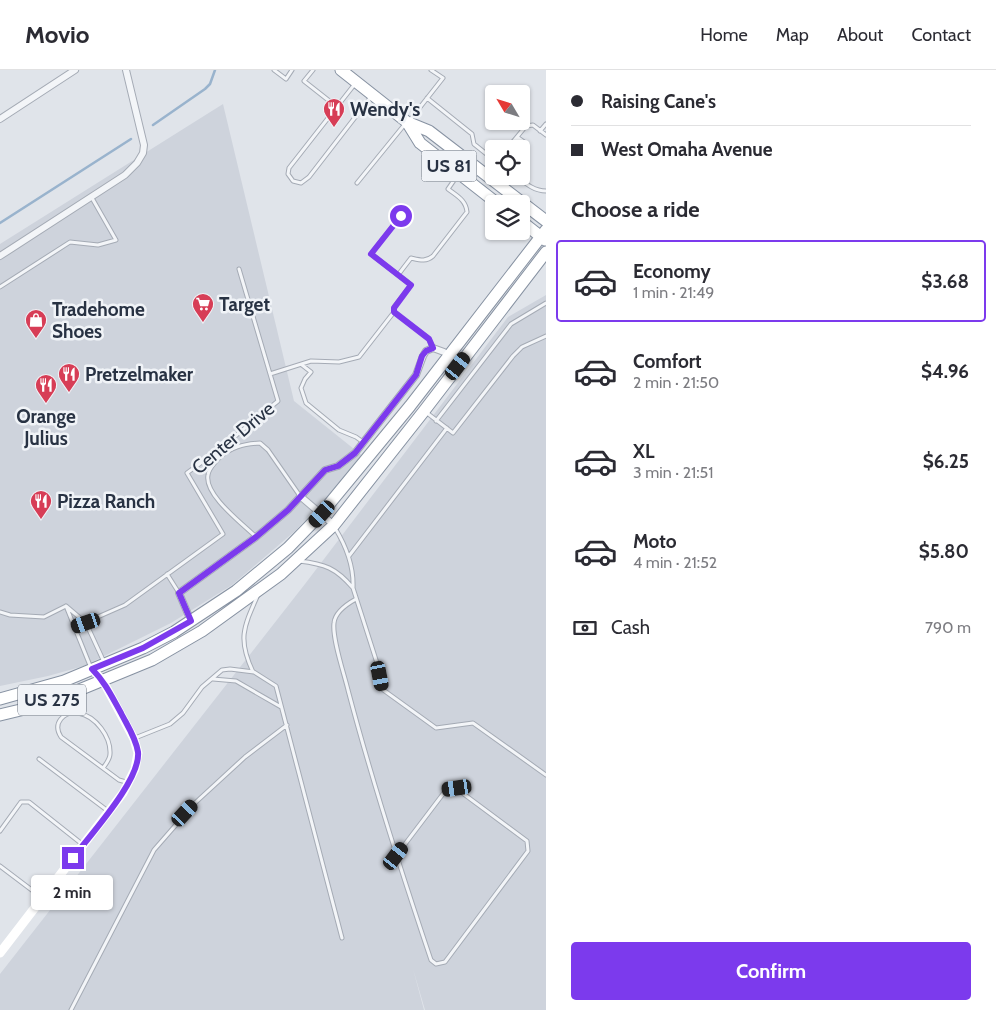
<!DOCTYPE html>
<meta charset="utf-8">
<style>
body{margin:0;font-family:Cabin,sans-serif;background:#f7f7f7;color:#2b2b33;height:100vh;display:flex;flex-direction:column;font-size:19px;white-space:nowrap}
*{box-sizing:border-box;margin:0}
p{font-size:16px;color:#7c7c81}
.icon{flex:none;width:28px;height:28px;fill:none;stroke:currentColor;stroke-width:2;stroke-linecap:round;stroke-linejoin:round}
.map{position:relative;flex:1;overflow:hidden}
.sheet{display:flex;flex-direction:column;background:#fff;width:450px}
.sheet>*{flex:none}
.banner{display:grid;align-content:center;height:110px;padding:0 25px;background:#fff}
.needle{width:32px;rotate:308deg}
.fabs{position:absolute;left:485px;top:15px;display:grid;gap:10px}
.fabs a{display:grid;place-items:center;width:45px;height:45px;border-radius:5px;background:#fff;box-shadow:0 1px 4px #0004;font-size:25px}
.end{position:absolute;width:22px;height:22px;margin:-11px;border:6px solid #7c3aed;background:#fff;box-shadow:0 0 0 2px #fff}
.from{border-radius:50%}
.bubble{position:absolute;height:35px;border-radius:5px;background:#fff;box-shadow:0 1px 4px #0004;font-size:16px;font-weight:700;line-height:35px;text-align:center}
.car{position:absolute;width:15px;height:30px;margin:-15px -8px;border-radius:6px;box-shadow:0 0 4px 1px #0007;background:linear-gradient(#222 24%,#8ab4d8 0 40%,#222 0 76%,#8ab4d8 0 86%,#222 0)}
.banner b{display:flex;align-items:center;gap:18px;height:48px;font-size:19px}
.banner b+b{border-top:1px solid #e1e1e2}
.banner i{width:12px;height:12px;background:#2b2b33}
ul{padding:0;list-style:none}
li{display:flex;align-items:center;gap:15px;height:82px;margin:0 10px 8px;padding:0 15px;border:2px solid transparent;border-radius:5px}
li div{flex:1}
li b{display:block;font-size:19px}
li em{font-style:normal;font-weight:700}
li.current{border-color:#7c3aed}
li>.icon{width:45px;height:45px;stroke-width:1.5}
h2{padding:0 25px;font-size:22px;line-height:60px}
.pay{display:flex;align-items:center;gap:12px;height:55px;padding:0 25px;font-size:19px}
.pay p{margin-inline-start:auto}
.primary-button{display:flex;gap:10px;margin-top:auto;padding:10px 25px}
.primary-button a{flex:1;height:58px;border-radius:5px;background:#7c3aed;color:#fff;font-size:20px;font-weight:700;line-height:58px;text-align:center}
header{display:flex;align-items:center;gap:30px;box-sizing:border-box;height:70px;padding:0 25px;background:#fff;border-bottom:1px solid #e1e1e2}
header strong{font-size:24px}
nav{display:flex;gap:28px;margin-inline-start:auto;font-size:18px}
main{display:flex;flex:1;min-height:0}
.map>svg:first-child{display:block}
</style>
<header>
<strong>Movio</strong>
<nav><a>Home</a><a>Map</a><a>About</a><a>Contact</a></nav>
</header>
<main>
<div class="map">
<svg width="546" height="940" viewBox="0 0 546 940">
<rect width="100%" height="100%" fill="#e0e4ea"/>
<path fill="#ced3dc" d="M223,34l71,297 70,56 -69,74 -63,54 -61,38 -87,43 -36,10 -48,10v-442z
M546,225v715h-121l-12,-41 11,41h-424v-36l305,-390 203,-267z"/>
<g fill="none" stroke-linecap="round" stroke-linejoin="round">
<path stroke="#99b3cd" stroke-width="2.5" d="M153,55l52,-36 5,-5 5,-14
M0,153l131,-84"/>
<g stroke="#a5abb5" stroke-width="5">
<path id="lane" d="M274,0l12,9 6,-9
M313,0l-9,11 33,26
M354,15l-65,83 -1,6 5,7 8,2 8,-6 61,-79
M427,28l45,36 2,10 20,16
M410,50l33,-42 -12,-8
M540,61l6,-7
M517,67l10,7
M507,79l19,-23 7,-1 13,10
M488,103l6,-7
M516,106c9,7 18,15 30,15
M357,113l48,-59
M398,205l13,-17c9,2 15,4 22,-2l34,-44c-1,-12 -10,-16 -19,-23l9,-13
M0,217l70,-45 28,3 18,-5 -24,-42
M394,242v-5l17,-22 -40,-31 30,-38
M302,295l9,7 -6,7 -4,9 5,15 33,27 17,7 7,5
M270,304l41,-13 28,1 20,-5 35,-45 35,27 3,9
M427,343l26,20 60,-77 9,-9 24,-11
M436,351l75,-97 35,-21
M335,458c11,18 19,38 18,60l24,75 5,26 54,39 37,-5 73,52
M256,467c-13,-13 -52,-42 -48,-62 1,-7 6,-11 10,-16 12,-12 26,-15 42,-16l8,7 32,46
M349,486l98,-128
M299,491c26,3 37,7 54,27
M167,504l12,19
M356,529c-9,5 -21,13 -22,24 -2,16 10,50 14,67 24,91 53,181 83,270l5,4 9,-2 83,-111 -1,-10 -70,-52 -11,1 -50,66
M66,536l20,17 18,39
M66,536l25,62
M0,542l10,3 34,2 22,-11
M75,557l50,-22 98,-71 -36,-61 30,-22 61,-50 -39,-132
M253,602c-15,-32 -10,-44 4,-75
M213,609l23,2 45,26
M135,668l35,-14 13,-11 19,-26 20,-17 8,-1 24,3 22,14 66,252
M39,689l69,52
M103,698c3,-4 7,-9 7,-14 1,-17 -14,-38 -32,-41 -14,-2 -26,10 -17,24l58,43 7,2
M0,761l21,-29h8l53,42
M0,796l41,31
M71,940l83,-160 41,-47 50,-46 42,-32"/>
</g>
<g stroke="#a5abb5" stroke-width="8">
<path id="street" d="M0,49l75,-49
M0,186l125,-81 12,-12 6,-10 1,-8 -18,-75
M300,426l34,29
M191,551l-12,-28 77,-56 32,-27 37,-40 13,-4 17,-13 61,-78 7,-19 3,-5 7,-3 11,4 5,4"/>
</g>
<g stroke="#8792a2" stroke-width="13">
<path id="highway" d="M341,0l66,52 22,9 117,90
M407,52l13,21 78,61
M521,151l24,19
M0,629l64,-18 79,-33 31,-16 62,-41 52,-43 33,-34 89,-108 136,-176
M0,645l33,-8 46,-17 73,-30 50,-29 79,-57 53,-49 90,-114 122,-159"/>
</g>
<use href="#lane" stroke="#f3f5f8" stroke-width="3"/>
<use href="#street" stroke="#f3f5f8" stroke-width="6"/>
<path stroke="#fff" stroke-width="9" d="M0,883l123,-160 12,-24 3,-16 -4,-14 -31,-58 -11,-12"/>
<use href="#highway" stroke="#fff" stroke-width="11"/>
</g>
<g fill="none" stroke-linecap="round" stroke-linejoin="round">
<path stroke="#7c3aed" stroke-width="6" d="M73,788c17,-23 68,-78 65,-106 -2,-14 -11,-27 -17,-39 -9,-16 -16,-31 -29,-44l51,-21 48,-27 -12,-28 77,-56 32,-27 37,-40 13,-4 17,-13 61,-78 6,-19 4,-5 7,-3 -4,-9 -35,-27v-4l17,-23 -40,-31 30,-38"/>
</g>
<defs>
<g id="restaurant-pin" transform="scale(1.125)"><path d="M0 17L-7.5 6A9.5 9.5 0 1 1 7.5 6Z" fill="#d73d56" stroke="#f0f3f7"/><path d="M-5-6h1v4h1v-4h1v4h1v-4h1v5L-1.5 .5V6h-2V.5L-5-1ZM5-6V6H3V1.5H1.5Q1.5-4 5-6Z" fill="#fff"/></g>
<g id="supermarket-pin" transform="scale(1.125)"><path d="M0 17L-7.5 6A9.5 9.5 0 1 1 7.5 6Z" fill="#d73d56" stroke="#f0f3f7"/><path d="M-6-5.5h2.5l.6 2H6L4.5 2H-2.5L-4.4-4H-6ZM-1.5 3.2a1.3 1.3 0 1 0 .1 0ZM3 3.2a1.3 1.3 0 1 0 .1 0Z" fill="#fff"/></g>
<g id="shop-pin" transform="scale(1.125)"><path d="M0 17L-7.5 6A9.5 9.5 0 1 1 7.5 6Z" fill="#d73d56" stroke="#f0f3f7"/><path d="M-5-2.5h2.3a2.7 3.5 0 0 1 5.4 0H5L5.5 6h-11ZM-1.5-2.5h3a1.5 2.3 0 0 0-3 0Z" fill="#fff"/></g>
</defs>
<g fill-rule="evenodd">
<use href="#restaurant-pin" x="334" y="39"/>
<use href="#supermarket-pin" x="203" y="234"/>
<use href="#shop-pin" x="36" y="250"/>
<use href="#restaurant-pin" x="69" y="304"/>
<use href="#restaurant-pin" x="46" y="315"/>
<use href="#restaurant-pin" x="41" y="431"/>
</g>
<g text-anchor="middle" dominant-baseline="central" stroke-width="5" stroke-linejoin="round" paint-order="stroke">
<g fill="#f0f3f7" stroke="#646c79" stroke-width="1">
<rect x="421.5" y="80.5" width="55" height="31" rx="4"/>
<rect x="18" y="614.5" width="68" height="31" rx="4"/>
</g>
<g font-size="18" font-weight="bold" fill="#283243">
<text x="449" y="96">US 81</text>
<text x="52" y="630">US 275</text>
</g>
<g font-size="19" font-weight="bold" fill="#283243" stroke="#f0f3f7" text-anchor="start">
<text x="350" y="39">Wendy's</text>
<text x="219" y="234">Target</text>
<text x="52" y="239">Tradehome<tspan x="52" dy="22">Shoes</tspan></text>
<text x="85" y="304">Pretzelmaker</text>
<text x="46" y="346" text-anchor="middle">Orange<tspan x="46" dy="22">Julius</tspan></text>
<text x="57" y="431">Pizza Ranch</text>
</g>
<g font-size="19" fill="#283243" stroke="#f0f3f7">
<text transform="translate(233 368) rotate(-40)">Center Drive</text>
</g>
</g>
</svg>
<div class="fabs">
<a><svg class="needle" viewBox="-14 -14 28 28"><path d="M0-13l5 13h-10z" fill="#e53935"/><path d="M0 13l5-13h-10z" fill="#7c7c81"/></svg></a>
<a><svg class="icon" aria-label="locate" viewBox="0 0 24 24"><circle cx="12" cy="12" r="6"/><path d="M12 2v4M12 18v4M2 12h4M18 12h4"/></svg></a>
<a><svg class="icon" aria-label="layers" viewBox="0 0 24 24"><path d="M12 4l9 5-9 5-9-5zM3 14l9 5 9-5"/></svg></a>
</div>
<i class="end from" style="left:401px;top:146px"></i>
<i class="end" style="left:73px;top:788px"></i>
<div class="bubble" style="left:31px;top:805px;width:82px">2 min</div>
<i class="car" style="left:458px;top:296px;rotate:37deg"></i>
<i class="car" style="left:322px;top:444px;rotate:222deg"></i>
<i class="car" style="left:86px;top:553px;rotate:251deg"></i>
<i class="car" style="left:380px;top:606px;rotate:169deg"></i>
<i class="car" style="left:457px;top:718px;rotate:262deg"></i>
<i class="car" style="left:185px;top:743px;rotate:43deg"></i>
<i class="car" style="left:396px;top:786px;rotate:37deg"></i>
</div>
<section class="sheet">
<div class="banner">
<b><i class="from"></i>Raising Cane's</b>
<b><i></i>West Omaha Avenue</b>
</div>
<h2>Choose a ride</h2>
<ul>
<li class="current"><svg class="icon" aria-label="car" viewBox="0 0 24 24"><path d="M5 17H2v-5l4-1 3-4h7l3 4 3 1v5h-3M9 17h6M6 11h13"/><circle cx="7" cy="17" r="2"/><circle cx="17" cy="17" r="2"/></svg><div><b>Economy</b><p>1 min · 21:49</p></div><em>$3.68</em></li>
<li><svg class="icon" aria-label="car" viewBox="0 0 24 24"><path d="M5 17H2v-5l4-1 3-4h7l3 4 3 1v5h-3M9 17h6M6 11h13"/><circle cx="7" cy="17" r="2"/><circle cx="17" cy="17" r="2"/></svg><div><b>Comfort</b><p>2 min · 21:50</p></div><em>$4.96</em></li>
<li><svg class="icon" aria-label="car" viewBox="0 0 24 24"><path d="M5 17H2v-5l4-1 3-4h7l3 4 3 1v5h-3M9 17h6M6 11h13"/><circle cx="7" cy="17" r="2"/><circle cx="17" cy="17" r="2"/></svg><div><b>XL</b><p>3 min · 21:51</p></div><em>$6.25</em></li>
<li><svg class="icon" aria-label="car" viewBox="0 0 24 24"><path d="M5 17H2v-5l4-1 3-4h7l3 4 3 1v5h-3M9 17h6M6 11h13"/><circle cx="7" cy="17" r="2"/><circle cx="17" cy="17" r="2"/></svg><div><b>Moto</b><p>4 min · 21:52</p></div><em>$5.80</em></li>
</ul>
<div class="pay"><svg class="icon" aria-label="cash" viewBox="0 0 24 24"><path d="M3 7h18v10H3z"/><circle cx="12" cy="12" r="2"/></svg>Cash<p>790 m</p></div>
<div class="primary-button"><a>Confirm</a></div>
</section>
</main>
